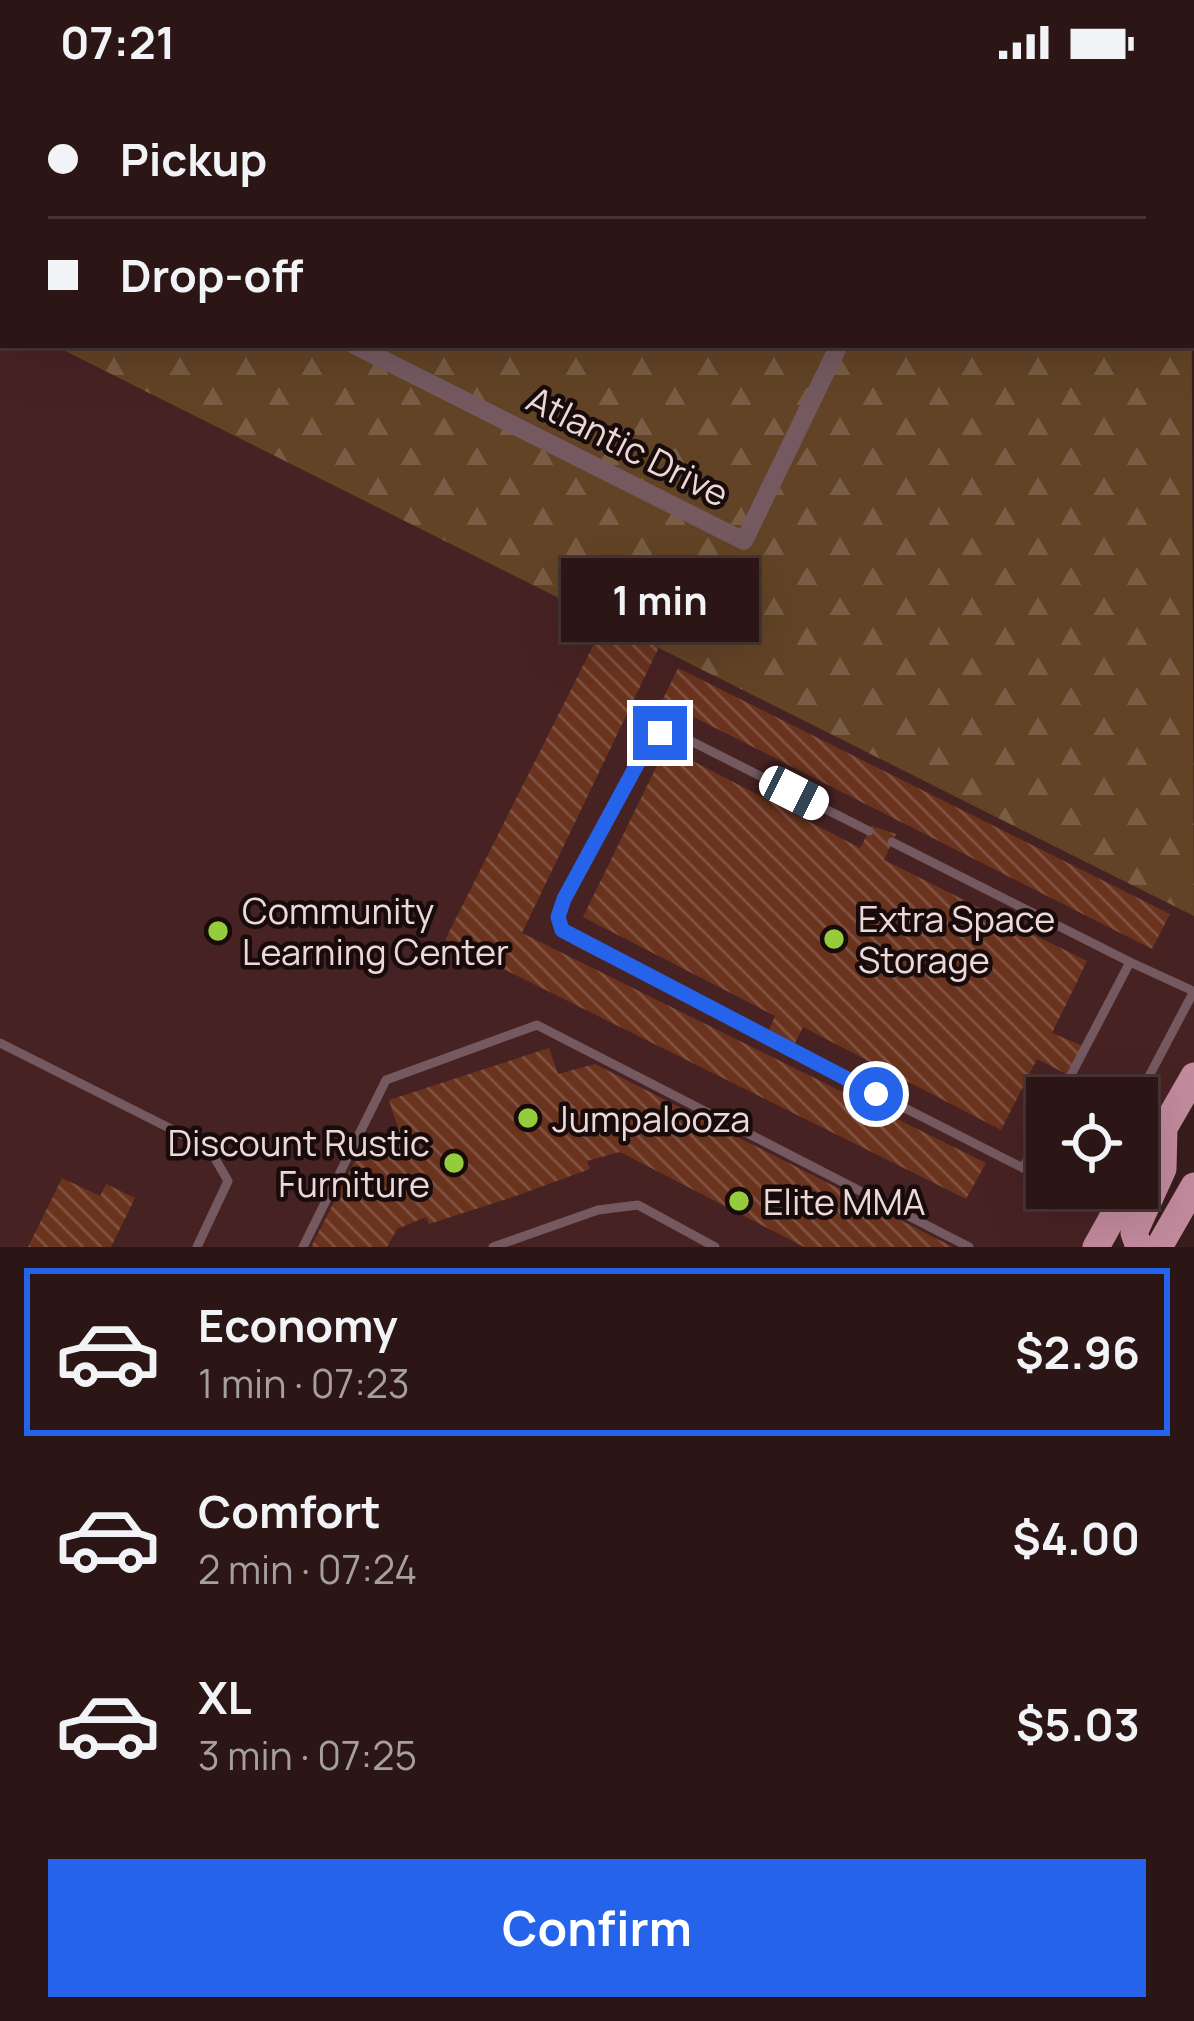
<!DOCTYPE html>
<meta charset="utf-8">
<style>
body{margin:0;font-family:Manrope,sans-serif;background:#331e1e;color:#f1f3f6;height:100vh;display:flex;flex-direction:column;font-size:45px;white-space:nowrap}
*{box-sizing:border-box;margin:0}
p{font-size:39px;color:#a69fa0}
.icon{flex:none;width:66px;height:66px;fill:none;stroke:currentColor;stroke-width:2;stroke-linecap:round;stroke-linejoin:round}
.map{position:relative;height:1163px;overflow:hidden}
.drawer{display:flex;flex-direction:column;background:#2b1515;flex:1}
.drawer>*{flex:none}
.banner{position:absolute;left:0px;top:0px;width:1194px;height:264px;box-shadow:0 12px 48px #0002,0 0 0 3px #473434;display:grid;align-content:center;height:264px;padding:0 48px;background:#2b1515}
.buttons{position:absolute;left:1026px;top:993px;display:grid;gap:24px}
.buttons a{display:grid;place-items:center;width:132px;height:132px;border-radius:0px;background:#2b1515;box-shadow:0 12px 48px #0002,0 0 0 3px #473434;font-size:60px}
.end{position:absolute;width:54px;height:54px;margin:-27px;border:15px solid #2563eb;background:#fff;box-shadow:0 0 0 6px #fff}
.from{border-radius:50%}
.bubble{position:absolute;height:84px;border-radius:0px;background:#2b1515;box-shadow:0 12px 48px #0002,0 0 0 3px #473434;font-size:39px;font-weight:700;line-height:84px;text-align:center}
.car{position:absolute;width:36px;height:72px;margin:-36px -18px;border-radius:15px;box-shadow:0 0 9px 3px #0007;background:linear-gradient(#fff 24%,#345 0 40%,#fff 0 76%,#345 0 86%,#fff 0)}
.banner b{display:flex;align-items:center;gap:42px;height:114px;font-size:45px}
.banner b+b{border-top:3px solid #473434}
.banner i{width:30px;height:30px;background:#f1f3f6}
ul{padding:21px 0 0;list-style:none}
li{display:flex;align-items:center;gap:36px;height:168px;margin:0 24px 18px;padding:0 24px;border:6px solid transparent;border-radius:0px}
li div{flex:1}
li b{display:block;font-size:45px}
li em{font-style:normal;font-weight:700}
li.on{border-color:#2563eb}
li>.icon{width:108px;height:108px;stroke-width:1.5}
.action{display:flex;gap:24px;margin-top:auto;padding:24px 48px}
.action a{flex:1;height:138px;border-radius:0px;background:#2563eb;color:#fff;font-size:48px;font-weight:700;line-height:138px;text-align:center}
.status{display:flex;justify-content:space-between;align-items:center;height:84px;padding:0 60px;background:#2b1515;direction:ltr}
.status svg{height:33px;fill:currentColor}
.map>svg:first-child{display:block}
</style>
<div class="status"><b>07:21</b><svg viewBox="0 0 49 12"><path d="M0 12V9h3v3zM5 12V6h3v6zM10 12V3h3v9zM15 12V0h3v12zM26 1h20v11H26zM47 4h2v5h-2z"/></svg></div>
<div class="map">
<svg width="1194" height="1163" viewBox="0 0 1194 1163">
<defs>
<pattern id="forest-firs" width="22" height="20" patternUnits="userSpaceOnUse" patternTransform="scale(3)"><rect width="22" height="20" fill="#624325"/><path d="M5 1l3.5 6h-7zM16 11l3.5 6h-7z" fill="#795d44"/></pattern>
<pattern id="building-back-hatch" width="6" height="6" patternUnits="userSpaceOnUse" patternTransform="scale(3)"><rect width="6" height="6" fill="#69331e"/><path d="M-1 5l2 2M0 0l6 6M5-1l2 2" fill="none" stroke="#7f503e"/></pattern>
</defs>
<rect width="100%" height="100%" fill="#391c1c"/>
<path fill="#472223" d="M0,235l3,26h50l1141,571v146l-57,105v-69h-90v90h78l-33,59h-1092z"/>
<path fill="url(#forest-firs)" d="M0,0h547l6,3h-550v233z
M1191,70l3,762 -1141,-571h1138z"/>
<path fill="url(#building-back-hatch)" d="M606,536l53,27 -137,286 464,230 -20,36 -521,-259z
M678,584l492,246 -18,35 -490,-248z
M666,663l194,101 12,-22 24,8 -12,26 203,101 -35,72 31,13 -15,29 -31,-16 -36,71 -198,-103 -11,22 -26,-11 9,-22 -192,-99z
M549,964l9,26 37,-10 358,183h-149l-184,-95 -33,9 3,8 -80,29 -81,26 -3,-7 -29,12 -10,18h-76l54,-106 33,-13 -9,-28z
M62,1094l38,18 6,-12 29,14 -24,49h-83z"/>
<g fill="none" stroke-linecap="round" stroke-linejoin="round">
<path stroke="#745961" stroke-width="9" d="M869,747l-188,-95 -21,-3 -19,24 -83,160 4,13 14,11 447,227
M892,758l238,120
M0,959l209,105 19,33 -31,66
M1059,1014l71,-136 63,29
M1137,1015l57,-108
M1047,1037l-24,47 24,12
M1063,1104l23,11
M1091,1104l-5,11 12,5
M303,1163l83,-167 151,-55 432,222
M493,1163l105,-37 40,-5 77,42"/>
<path stroke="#745961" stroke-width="18" d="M361,0l6,3
M1093,0l6,3
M1170,0l6,3
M973,3l1,-3
M1191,11l3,1
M1191,48l3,1
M0,84l3,1
M354,261l390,196 95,-196"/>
<path stroke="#c28a9d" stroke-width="27" d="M1137,1091l57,-99
M1096,1163l33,-59
M1139,1163l-5,-14 29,-64 1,-41
M1159,1163l35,-61"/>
</g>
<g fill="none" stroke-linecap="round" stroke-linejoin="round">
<path stroke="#2563eb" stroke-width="15" d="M660,649l-19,24 -77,142 -6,18 4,13 314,164"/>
</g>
<g fill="#95cc3b" stroke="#180b0b" stroke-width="4.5">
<circle cx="218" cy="847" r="12"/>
<circle cx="834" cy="855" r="12"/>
<circle cx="528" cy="1034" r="12"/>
<circle cx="454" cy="1079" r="12"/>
<circle cx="739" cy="1117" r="12"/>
</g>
<g text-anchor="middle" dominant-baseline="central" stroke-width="9" stroke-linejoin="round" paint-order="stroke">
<g font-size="36" fill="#edd8d7" stroke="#180b0b">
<text transform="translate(628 362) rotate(27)">Atlantic Drive</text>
</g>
<g font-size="36" fill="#edd8d7" stroke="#180b0b" text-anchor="start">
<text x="242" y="826">Community<tspan x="242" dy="41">Learning Center</tspan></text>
<text x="858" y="834">Extra Space<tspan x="858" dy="41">Storage</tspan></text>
<text x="552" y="1034">Jumpalooza</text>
<text x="430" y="1058" text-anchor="end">Discount Rustic<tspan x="430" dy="41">Furniture</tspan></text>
<text x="763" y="1117">Elite MMA</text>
</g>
</g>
</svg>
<div class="buttons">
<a><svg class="icon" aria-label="locate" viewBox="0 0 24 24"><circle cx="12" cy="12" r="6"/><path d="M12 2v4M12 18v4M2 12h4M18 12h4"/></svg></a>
</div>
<i class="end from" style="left:876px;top:1010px"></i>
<i class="end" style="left:660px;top:649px"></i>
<div class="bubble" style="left:561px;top:474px;width:198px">1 min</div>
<i class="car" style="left:794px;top:709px;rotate:117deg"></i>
<div class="banner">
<b><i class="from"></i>Pickup</b>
<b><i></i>Drop-off</b>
</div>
</div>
<section class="drawer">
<ul>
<li class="on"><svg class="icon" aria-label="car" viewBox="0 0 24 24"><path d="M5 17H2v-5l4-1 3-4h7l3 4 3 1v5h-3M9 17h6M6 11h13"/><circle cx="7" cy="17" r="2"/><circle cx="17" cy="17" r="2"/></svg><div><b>Economy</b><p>1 min · 07:23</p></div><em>$2.96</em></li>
<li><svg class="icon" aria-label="car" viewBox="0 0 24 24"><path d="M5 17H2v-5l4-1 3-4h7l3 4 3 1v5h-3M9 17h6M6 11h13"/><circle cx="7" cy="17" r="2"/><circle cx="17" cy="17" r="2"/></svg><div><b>Comfort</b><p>2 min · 07:24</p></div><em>$4.00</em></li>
<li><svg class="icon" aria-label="car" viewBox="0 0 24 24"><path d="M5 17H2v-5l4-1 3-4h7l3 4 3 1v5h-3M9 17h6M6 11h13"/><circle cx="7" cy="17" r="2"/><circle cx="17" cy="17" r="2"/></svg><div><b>XL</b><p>3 min · 07:25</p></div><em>$5.03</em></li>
</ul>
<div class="action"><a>Confirm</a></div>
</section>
